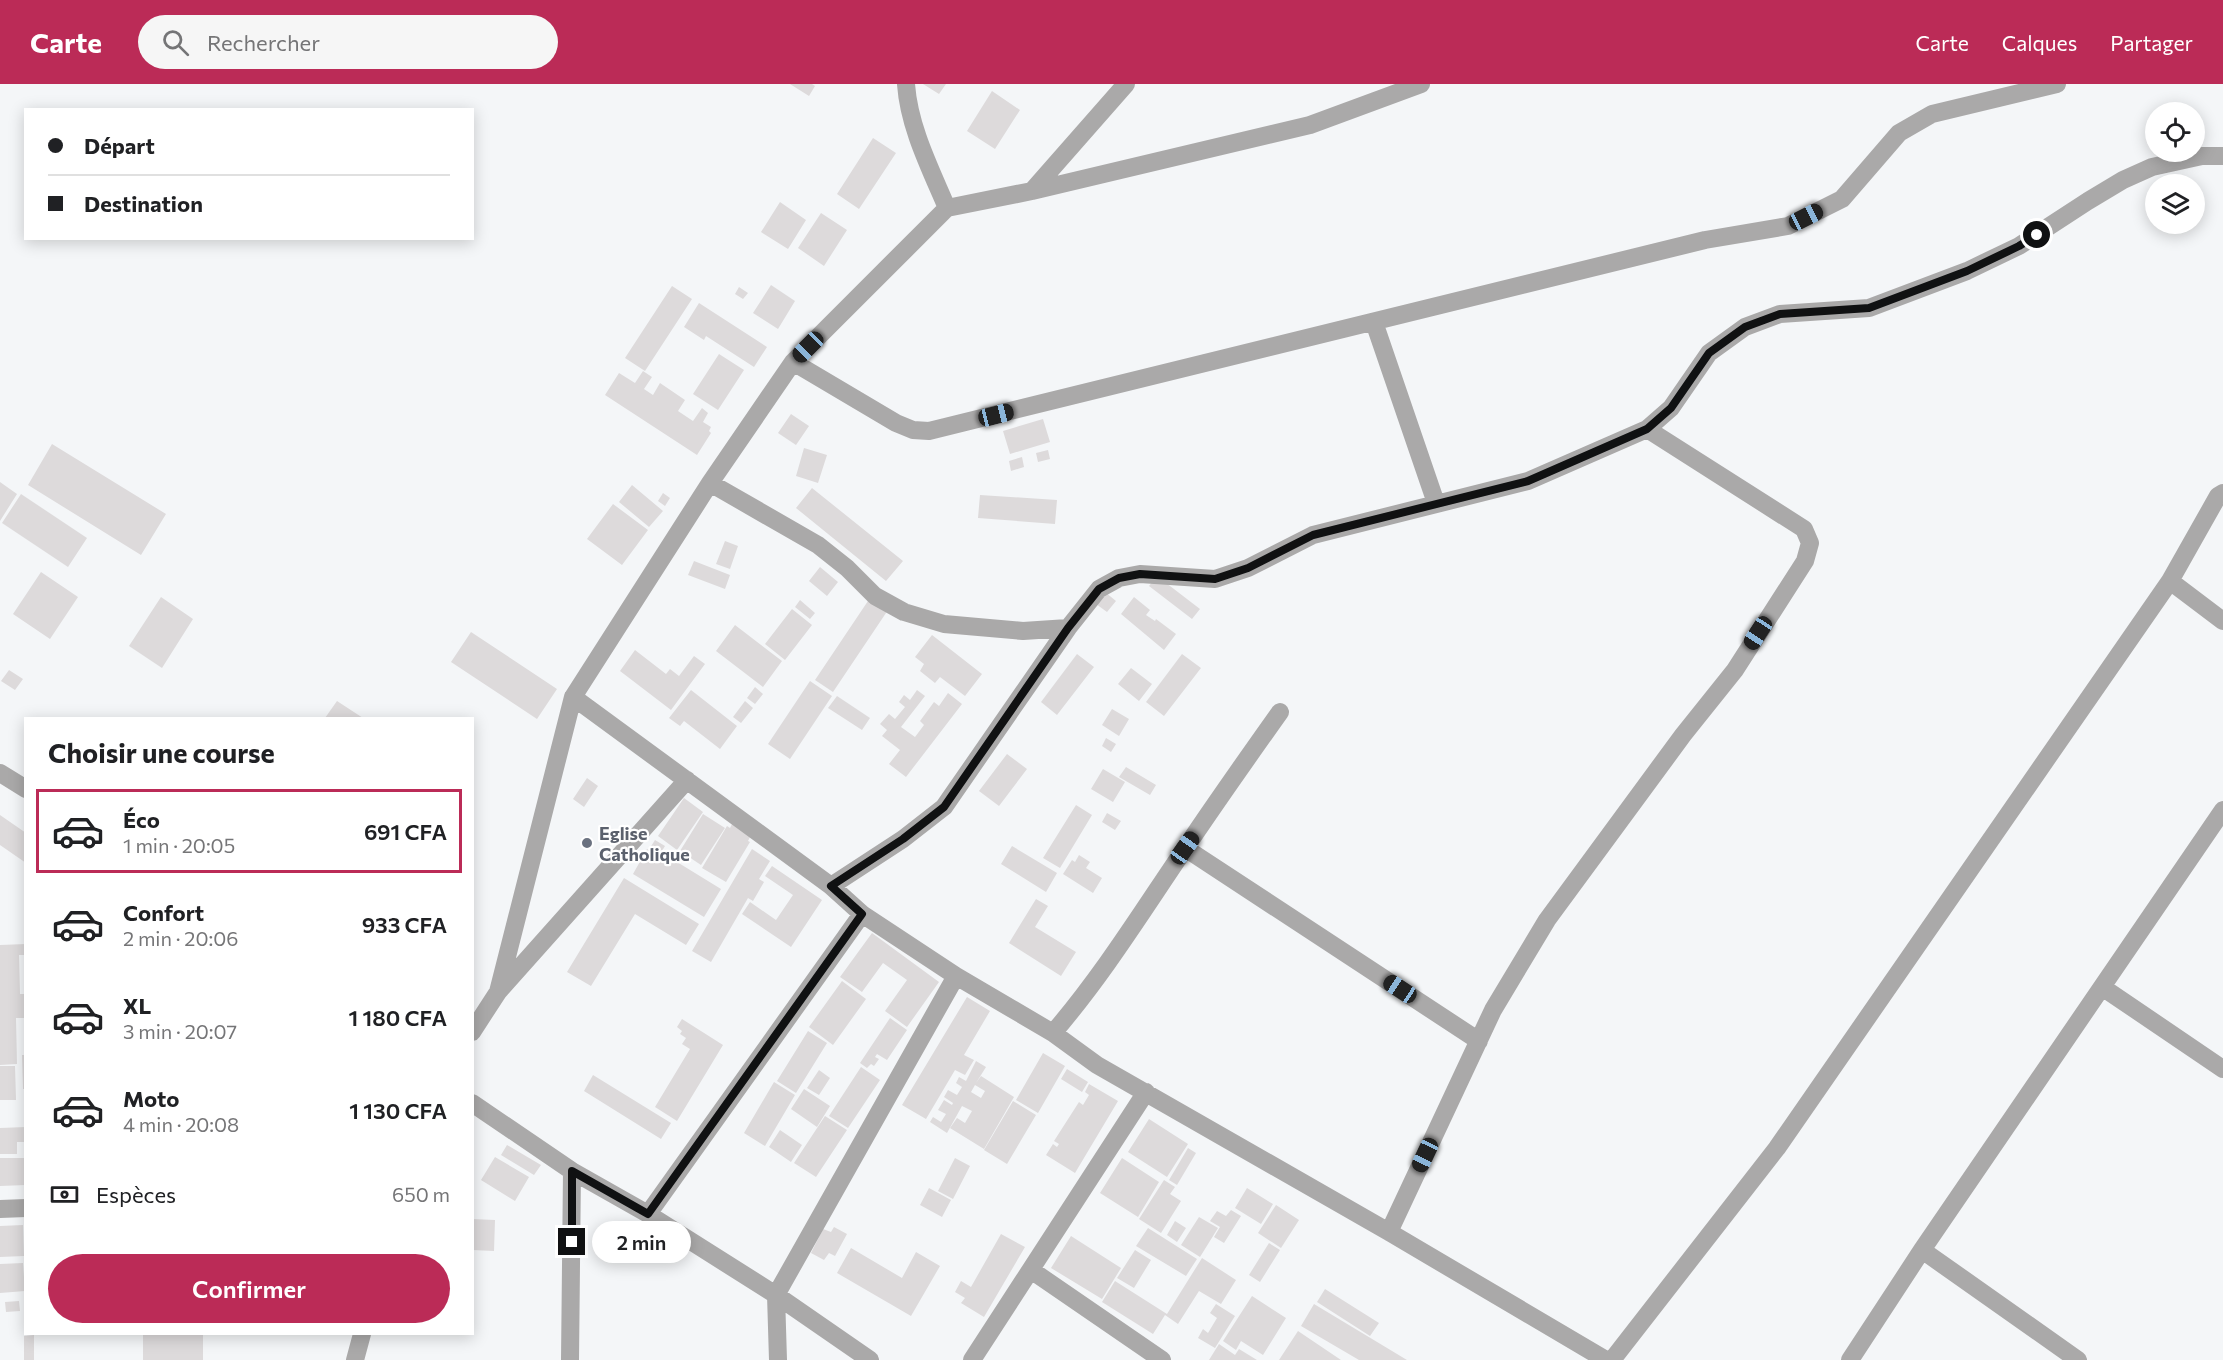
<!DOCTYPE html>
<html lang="fr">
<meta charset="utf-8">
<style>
body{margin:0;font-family:Commissioner,sans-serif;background:#f6f6f6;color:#202124;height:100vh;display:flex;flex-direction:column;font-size:22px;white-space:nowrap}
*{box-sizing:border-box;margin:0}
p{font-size:20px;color:#757577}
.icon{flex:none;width:33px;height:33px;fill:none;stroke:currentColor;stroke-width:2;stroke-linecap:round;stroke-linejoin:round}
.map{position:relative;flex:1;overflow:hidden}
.sheet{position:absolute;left:24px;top:633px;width:450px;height:618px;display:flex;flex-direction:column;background:#fff;border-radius:0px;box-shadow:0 3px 15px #0003}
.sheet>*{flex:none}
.top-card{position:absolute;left:24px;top:24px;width:450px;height:132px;border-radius:0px;box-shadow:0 3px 15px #0003;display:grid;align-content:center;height:132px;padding:0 24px;background:#fff}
.fabs{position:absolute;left:2145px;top:18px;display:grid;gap:12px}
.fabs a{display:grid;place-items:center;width:60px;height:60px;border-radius:50%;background:#fff;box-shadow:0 3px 15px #0003;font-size:30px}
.end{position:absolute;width:27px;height:27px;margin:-14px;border:8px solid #101112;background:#fff;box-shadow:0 0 0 3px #fff}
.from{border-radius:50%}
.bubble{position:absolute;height:42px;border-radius:21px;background:#fff;box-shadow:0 3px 15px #0003;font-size:20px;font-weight:600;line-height:42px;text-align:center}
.car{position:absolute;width:18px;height:36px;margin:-18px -9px;border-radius:8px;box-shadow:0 0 4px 2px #0007;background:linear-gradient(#222 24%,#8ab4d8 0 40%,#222 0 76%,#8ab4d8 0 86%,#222 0)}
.top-card b{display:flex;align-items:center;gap:21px;height:57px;font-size:22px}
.top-card b+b{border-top:2px solid #e0e0e0}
.top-card i{width:15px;height:15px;background:#202124}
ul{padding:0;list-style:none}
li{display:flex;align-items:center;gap:18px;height:84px;margin:0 12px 9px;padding:0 12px;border:3px solid transparent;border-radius:0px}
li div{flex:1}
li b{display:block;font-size:22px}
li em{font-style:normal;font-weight:600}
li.current{border-color:#bb2b57}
li>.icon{width:54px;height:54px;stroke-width:1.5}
h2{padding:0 24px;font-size:27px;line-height:72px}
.pay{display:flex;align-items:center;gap:15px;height:66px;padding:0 24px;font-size:22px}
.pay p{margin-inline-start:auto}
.primary-button{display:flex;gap:12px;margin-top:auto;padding:12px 24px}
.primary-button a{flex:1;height:69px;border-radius:36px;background:#bb2b57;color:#fff;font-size:24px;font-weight:600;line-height:69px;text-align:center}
header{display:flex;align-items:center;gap:36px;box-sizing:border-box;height:84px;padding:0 30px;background:#bb2b57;color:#fff}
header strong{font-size:28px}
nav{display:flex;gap:33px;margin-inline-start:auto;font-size:21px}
.search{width:420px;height:54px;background:#f6f6f6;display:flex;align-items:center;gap:15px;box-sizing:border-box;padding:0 21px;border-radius:33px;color:#757577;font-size:22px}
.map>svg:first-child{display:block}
</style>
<header>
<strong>Carte</strong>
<div class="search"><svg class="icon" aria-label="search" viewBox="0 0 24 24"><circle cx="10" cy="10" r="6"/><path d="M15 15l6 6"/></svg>Rechercher</div>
<nav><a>Carte</a><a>Calques</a><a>Partager</a></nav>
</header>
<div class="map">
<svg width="2223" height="1276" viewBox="0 0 2223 1276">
<rect width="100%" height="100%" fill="#f4f6f8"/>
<path fill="#dddadb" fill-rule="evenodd" d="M790,0h22l3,2 -6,10z
M923,0h23l-7,10z
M992,7l28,19 -25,39 -28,-18z
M873,54l23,15 -37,56 -22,-15z
M780,118l26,18 -18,29 -27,-17z
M821,129l26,17 -23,36 -26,-18z
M771,201l24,16 -17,28 -25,-16z
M672,202l20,13 -47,72 -20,-13z
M739,203l9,6 -5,6 -8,-5z
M699,219l68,44 -13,20 -48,-31 -2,4 -20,-13z
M719,270l25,16 -26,40 -25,-16z
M643,287l9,6 -8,12 9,6 7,-12 25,17 -7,11 15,10 9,-13 6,5 -5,9 8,5 -2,4 2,2 -14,22 -92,-60 14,-22 16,10z
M791,330l18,12 -13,19 -18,-12z
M1043,335l7,23 -40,12 -7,-23z
M52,360l114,70 -25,41 -113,-70z
M804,364l23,7 -9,28 -22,-7z
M1048,366l2,9 -12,3 -2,-9z
M1022,373l2,10 -13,4 -2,-10z
M0,398l17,12 -17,27z
M632,401l31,26 -14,16 -30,-25z
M812,404l91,73 -17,20 -90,-73z
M663,409l7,5 -5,8 -7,-5z
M21,410l66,44 -19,29 -66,-44z
M980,411l77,5 -2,24 -77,-6z
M613,420l35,26 -26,35 -35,-26z
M725,457l13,5 -8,23 -14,-5z
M694,477l36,14 -5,14 -37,-14z
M820,483l18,15 -11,14 -18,-15z
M41,488l37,25 -28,42 -37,-25z
M1157,492l43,33 -8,10 -43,-33z
M1105,508l11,9 -9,11 -11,-8z
M161,513l32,22 -31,49 -33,-22z
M1134,513l16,13 -4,5 9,6 1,-2 20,15 -12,16 -43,-36z
M870,514l18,12 -55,82 -18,-12z
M800,516l15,13 -5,6 -15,-12z
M792,525l20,16 -27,35 -20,-16z
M735,541l47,36 -19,26 -47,-36z
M471,548l86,57 -20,30 -86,-57z
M932,551l50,39 -17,22 -25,-19 -5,6 -15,-12 4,-7 -9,-7z
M635,566l31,24 4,-5 9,7 15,-20 11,8 -34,46 -51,-39z
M1077,570l17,13 -37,48 -16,-13z
M1182,570l19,14 -37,48 -18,-14z
M1131,584l21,16 -13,17 -21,-17z
M9,586l14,9 -8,11 -14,-9z
M810,597l22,15 -42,63 -22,-15z
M755,603l8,7 -8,10 -8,-6z
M691,606l46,36 -17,23 -36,-28 -4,5 -11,-8z
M917,606l8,6 -24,31 14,10 9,-12 -4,-4 14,-19 5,4 9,-13 14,11 -56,73 -17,-13 11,-14 -18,-14 5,-6 -7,-6 9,-10 6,5 10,-12 -6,-5 5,-7 6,5z
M837,612l33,22 -8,12 -34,-22z
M337,617l26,17h-38z
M745,617l8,7 -12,15 -8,-6z
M1112,625l17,10 -10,17 -17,-11z
M1106,654l10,6 -5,8 -9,-6z
M1007,670l20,15 -28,37 -20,-15z
M1126,683l30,18 -6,10 -31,-18z
M1103,685l22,13 -12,20 -22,-13z
M587,694l11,8 -14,21 -11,-8z
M684,714l19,14 -26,38 -19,-14z
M1076,721l16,10 -32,53 -17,-10z
M1107,729l14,8 -6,9 -13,-8z
M703,730l22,14 -24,37 -21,-14z
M0,731l26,18v30l-26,-18z
M734,736l19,11 -5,10 2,1 -24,40 -24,-14 25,-42 3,2z
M655,756l10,6 -5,8 -10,-6z
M1012,762l45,27 -11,19 -45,-28z
M647,765l15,9 2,-4 57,35 -17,28 -71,-43z
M752,765l18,12 -11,18 5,3 -11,19 -5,-3 -37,64 -19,-11z
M1079,771l11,7 -4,6 16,10 -9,15 -30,-19 9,-14 3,2z
M772,782l50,34 -31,47 -49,-33 8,-12 26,18 17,-25 -28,-19z
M624,794l75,46 -13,21 -51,-31 -44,72 -24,-14z
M1036,815l12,7 -13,21 41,25 -15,24 -52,-33z
M872,849l67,49 -32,45 -22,-16 22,-31 -24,-17 -21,29 -22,-15z
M26,860v11h-7l1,39h6v24h-10l1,46 -17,1v-120z
M842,897l24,18 -33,46 -24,-18z
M967,913l23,14 -26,44 10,5 -9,15 -10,-5 -29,49 -24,-14z
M890,934l17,12 -20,30 -10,-6 -2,3 4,2 -5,7 -3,-2 -4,4 -7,-5z
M682,935l41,26 -46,76 -22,-14 35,-58 -8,-5 4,-6 -6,-4 2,-3 -5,-4z
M808,947l19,12 -31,50 -19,-12z
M1043,969l22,13 -27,47 -22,-13z
M22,971h4v34h-3z
M976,977l10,6 -10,16 5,-7 33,21 -30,52 -34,-21 7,-10 8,5 7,-12 -10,-5 -15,27 -17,-11 3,-5 8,5 5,-8 -8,-4 6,-10 8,5 1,-2 -9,-6 4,-7 9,5 5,-8 -6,-4 3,-6 7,4zM975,1001l10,6 -4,7 -10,-6z
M0,982h15l1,34h-16z
M861,983l19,13 -32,48 -19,-12z
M1067,985l21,13 -6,10 -21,-13z
M819,986l11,8 -11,17 -12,-7z
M593,991l78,48 -10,16 -77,-48z
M774,998l21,13 -30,51 -21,-13z
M1089,1000l29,17 -43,72 -29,-18 7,-11 4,3 2,-3 -5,-3 25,-39 4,3 6,-10 -4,-3z
M804,1005l26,17 -13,21 -26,-18z
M1013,1017l23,14 -29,49 -23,-14z
M825,1032l22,14 -31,47 -22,-14z
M1149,1035l39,25 -21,33 -39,-25z
M26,1043v15h-9v12h-17v-26z
M780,1046l22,15 -11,17 -22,-15z
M507,1061l34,20 -7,10 -33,-20z
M1188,1064l8,5 -19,32 -8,-5z
M495,1073l34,20 -14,24 -34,-21z
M0,1074h26v27l-26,1z
M955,1074l15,8 -17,33 -15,-8z
M1122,1074l37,24 -21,35 -38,-24z
M1164,1096l11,7 -5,7 11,7 -20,32 -22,-14z
M929,1104l22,12 -9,17 -22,-12z
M1247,1104l26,16 -12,20 -26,-16z
M1276,1121l23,15 -18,28 -23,-15z
M1231,1126l10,6 -17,27 -10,-6 6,-10 -10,-6 7,-10 9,5z
M1199,1133l19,11 -18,29 -19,-12z
M472,1135l23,1 -1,31 -22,-1z
M1175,1137l11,7 -9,14 -10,-7z
M23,1141l1,31 -24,1v-31z
M834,1143l13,7 -12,22 -6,-3 -5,7 -13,-7 12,-24 8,3z
M1148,1144l49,31 -11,17 -50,-30z
M1001,1150l24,13 -41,70 -23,-14 4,-5 -10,-6 6,-11 10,6z
M1071,1152l50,32 -19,31 -51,-31z
M1269,1159l11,7 -20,32 -11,-7z
M851,1164l51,30 14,-26 24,14 -29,50 -74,-43z
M1135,1166l16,10 -17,28 -17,-10z
M1202,1174l34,22 -15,24 -22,-13 -21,33 -13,-9 -12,19 -51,-32 13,-21 52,33z
M23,1179l2,28 -25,2v-29z
M1325,1205l54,34 -9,13 -53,-34z
M1252,1212l34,22 -23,37 -22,-14 -5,9 -13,-9z
M19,1217l1,10 -14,1 -1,-10z
M1216,1220l19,12 -20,32 -17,-10 5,-9 5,4 9,-15 -7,-5z
M1314,1220l93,56h-48l-58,-34z
M1298,1247l43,29h-62z
M143,1250h60v26h-60z
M34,1251v25h-10v-24z
M1219,1260l16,11 4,-6 18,11h-48z"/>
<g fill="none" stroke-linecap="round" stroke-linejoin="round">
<path stroke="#aaa9a9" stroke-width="18" d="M906,0c3,43 24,84 41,124
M1032,107l94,-107
M1374,238l62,181
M793,278l103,61 17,7 16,1 776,-191 83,-14 54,-27 57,-66 33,-19 125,-30
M710,399l108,62 29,23 28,28 29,16 40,12 79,7 45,-3
M2170,497l53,40
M573,613l137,-214 83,-121 154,-154 85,-17 278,-66 111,-41
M0,689l26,16
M1185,764l294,193
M831,802l72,-47 41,-32 124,-179 31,-39 20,-11 21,-4 75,5 33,-11 65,-33 215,-54 119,-52 24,-21 38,-55 36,-26 35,-13 89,-6 98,-37 52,-25 69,-45 35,-21 29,-13 50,-11h21
M2102,903l121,82
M498,908l75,-295 258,189 31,28 94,62 97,57 44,32 292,167 217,128
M472,948l26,-40 189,-212
M1053,949c50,-58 90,-123 133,-186 31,-46 62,-90 94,-135
M472,1019l100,68 76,43 128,81 94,65
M0,1125l26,-1
M648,1130l214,-300
M1389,1148l104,-222 54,-90 136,-185 52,-65 70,-109 5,-18 -6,-14 -157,-100
M1922,1166l156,110
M1031,1186l131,90
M355,1276l7,-26
M570,1276l2,-189
M778,1276l-2,-65 180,-319
M972,1276l174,-268
M1612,1276l165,-212 393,-567 48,-85 5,-3
M1850,1276l72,-110 301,-440"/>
</g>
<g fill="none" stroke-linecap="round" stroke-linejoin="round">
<path stroke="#101112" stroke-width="8" d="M572,1158v-71l76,43 214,-300 -31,-28 72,-47 41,-32 124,-179 31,-39 20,-11 21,-4 75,5 33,-11 65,-33 215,-54 119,-52 24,-21 38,-55 36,-26 35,-13 89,-6 98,-37 52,-25 18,-11"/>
</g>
<circle fill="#6b7280" stroke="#fff" stroke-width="2" cx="587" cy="759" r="6"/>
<g text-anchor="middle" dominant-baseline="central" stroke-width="4.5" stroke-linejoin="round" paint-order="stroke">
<g font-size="18" font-weight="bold" fill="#5b616d" stroke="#fff" text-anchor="start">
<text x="599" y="749">Eglise<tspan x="599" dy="21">Catholique</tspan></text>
</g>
</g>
</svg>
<div class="fabs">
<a><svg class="icon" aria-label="locate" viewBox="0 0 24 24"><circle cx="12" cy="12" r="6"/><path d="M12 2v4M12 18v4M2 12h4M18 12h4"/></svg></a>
<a><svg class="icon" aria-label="layers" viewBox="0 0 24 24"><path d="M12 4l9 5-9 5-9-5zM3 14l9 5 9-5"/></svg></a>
</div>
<i class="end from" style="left:2037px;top:151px"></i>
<i class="end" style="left:572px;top:1158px"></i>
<div class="bubble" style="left:592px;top:1137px;width:99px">2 min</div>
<i class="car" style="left:1806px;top:133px;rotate:63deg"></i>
<i class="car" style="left:808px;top:263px;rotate:225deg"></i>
<i class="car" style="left:996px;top:331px;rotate:76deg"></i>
<i class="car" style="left:1758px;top:549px;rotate:213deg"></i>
<i class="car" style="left:1185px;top:764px;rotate:35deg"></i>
<i class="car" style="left:1400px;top:905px;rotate:303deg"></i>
<i class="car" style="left:1425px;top:1071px;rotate:205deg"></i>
<div class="top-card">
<b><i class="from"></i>Départ</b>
<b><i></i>Destination</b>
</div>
<section class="sheet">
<h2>Choisir une course</h2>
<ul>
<li class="current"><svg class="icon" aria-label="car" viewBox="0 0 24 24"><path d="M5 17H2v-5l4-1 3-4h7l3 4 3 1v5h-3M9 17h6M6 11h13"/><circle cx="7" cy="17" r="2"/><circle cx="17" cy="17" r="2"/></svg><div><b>Éco</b><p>1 min · 20:05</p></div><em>691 CFA</em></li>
<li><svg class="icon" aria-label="car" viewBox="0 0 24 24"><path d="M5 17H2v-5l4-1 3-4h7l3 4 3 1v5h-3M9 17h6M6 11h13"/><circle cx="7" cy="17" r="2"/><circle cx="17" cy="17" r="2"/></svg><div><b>Confort</b><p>2 min · 20:06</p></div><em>933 CFA</em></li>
<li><svg class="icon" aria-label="car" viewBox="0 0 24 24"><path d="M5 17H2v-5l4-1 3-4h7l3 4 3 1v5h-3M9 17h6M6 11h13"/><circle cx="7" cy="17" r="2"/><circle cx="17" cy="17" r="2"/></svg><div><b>XL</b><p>3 min · 20:07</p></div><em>1 180 CFA</em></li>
<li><svg class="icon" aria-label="car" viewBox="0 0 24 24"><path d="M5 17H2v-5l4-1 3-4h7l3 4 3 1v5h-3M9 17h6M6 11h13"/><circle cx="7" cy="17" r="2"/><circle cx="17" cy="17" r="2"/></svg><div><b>Moto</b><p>4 min · 20:08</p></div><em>1 130 CFA</em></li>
</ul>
<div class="pay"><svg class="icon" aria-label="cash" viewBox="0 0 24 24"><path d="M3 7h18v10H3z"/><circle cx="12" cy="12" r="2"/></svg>Espèces<p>650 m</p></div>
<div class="primary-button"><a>Confirmer</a></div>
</section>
</div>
